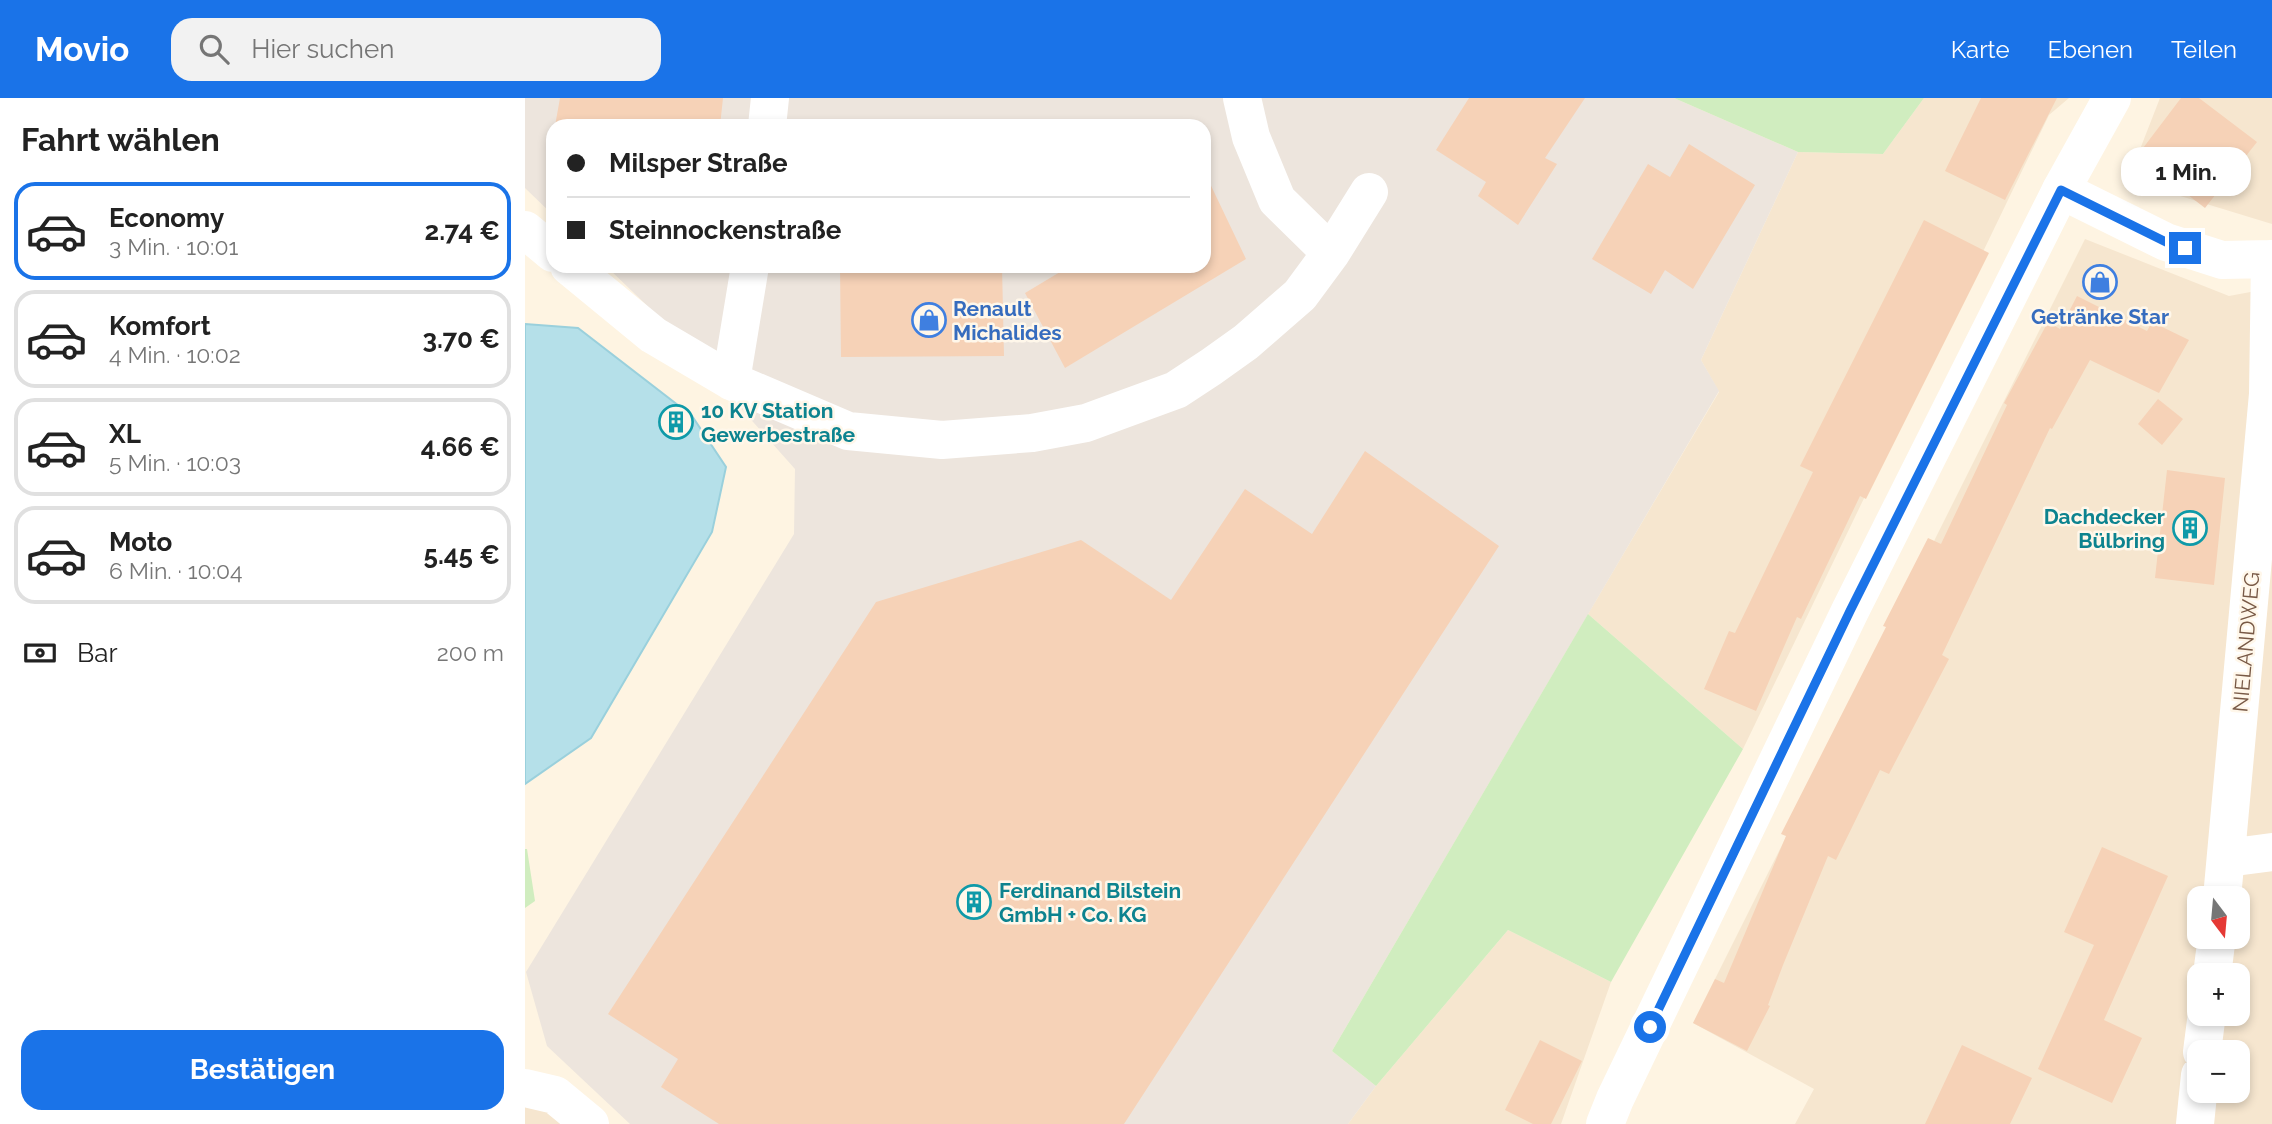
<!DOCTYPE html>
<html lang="de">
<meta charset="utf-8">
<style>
body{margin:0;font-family:Raleway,sans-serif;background:#f2f2f2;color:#222;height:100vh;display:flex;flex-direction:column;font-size:26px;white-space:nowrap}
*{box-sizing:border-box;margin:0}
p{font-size:23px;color:#767676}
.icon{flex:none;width:38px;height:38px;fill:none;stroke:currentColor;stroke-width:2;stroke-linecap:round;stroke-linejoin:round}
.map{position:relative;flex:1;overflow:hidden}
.sheet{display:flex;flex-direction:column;background:#fff;width:525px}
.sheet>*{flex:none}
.hud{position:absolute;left:21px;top:21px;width:665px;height:154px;border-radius:21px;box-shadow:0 4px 10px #0003;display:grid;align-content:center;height:154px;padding:0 21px;background:#fff}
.needle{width:46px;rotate:164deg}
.tools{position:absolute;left:1662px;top:788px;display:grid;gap:14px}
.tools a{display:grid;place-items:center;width:63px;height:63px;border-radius:14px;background:#fff;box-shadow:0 4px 10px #0003;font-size:35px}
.end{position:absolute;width:32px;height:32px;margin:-16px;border:9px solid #1a73e8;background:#fff;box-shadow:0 0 0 4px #fff}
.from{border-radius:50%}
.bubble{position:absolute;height:49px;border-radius:21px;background:#fff;box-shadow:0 4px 10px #0003;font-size:23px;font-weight:700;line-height:49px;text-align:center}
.hud b{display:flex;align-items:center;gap:24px;height:66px;font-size:26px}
.hud b+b{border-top:2px solid #e0e0e0}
.hud i{width:18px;height:18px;background:#222}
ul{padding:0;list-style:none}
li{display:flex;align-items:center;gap:21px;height:98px;margin:0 14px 10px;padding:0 7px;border:4px solid #e0e0e0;border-radius:21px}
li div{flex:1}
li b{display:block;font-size:26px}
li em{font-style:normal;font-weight:700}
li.active{border-color:#1a73e8}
li>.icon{width:63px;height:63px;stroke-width:1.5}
h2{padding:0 21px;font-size:32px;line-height:84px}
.pay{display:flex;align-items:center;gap:18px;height:77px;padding:0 21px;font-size:26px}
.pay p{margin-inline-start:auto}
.cta{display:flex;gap:14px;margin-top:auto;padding:14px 21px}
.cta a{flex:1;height:80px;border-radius:21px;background:#1a73e8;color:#fff;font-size:28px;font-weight:700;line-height:80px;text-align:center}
header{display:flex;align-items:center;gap:42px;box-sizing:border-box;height:98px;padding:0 35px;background:#1a73e8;color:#fff}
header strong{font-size:33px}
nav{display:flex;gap:38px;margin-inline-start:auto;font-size:24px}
.search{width:490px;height:63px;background:#f2f2f2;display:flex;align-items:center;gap:18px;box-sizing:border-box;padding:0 24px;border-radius:21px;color:#767676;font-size:26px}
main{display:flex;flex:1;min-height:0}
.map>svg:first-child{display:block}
</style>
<header>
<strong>Movio</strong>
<div class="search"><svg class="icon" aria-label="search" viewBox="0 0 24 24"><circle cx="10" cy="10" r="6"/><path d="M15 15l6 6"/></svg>Hier suchen</div>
<nav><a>Karte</a><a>Ebenen</a><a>Teilen</a></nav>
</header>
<main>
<section class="sheet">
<h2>Fahrt wählen</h2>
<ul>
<li class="active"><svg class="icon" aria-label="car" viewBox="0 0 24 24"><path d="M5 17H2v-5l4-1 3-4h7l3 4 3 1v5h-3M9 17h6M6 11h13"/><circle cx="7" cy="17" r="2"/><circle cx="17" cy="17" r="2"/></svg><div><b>Economy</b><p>3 Min. · 10:01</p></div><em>2.74 €</em></li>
<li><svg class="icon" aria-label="car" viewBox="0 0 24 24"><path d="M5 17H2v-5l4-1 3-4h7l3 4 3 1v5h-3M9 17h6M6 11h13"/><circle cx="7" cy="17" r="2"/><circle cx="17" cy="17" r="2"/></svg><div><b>Komfort</b><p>4 Min. · 10:02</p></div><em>3.70 €</em></li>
<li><svg class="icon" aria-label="car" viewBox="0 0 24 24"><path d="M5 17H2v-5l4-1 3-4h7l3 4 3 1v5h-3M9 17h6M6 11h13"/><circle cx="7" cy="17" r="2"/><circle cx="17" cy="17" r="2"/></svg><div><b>XL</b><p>5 Min. · 10:03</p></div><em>4.66 €</em></li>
<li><svg class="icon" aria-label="car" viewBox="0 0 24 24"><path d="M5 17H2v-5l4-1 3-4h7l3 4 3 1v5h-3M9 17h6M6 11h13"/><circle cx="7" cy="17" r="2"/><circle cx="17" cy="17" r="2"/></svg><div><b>Moto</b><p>6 Min. · 10:04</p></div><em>5.45 €</em></li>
</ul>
<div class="pay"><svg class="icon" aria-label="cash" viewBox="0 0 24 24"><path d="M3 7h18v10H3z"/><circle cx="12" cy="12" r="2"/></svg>Bar<p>200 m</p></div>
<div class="cta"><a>Bestätigen</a></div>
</section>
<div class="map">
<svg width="1747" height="1026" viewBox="0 0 1747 1026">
<rect width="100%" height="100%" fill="#fef4e2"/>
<path fill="#f6e6cf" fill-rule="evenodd" d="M1399,0h145l-20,17 -306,634 -155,-135 131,-222 -18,-32 97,-208 85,2z
M1635,0h112v126l-144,-44z
M1560,141l144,57 43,-8v836h-477l19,-35 -121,-66zM1675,800h38v38h-38zM1675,877h38v38h-38zM1675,954h38v38h-38z
M983,832l103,52 -50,142h-213l28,-38z
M0,1002l49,24h-49z"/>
<path fill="#ede5dd" d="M0,0h1149l124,54 -97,208 18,31 -387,660 44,35 -28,38h-718l-83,-78 -21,-74 268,-438 1,-65 -131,-147 -58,-56h598v-140h-651v89l-28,-27z"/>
<path fill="#d0edbf" d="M1149,0h250l-41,56 -85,-2z
M1063,516l155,135 -132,233 -103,-52 -132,156 -44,-35z
M0,751h2l8,52 -10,7z"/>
<path fill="#b5e0e9" stroke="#9ad0dc" stroke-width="2" d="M0,226l53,4 114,88 34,51 -14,65 -121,206 -66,46z"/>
<path fill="#f6d2b7" d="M35,0h163l-3,28h-165z
M944,0h116l-40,60 12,6 -39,61 -40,-29 8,-14 -50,-32z
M1456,0h76l-52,102 -60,-29z
M1656,0h18l58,44 -52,66 -68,-52z
M1164,46l66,41 -62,104 -28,-19 -14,24 -59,-35 56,-95 22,13z
M679,73l42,88 -181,109 -40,-75 45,-27h134z
M1399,122l65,33 -123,246 -6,-3 -59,123 -4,-2 -41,94 -52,-22 25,-58 6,2 78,-161 -13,-6z
M315,168h162l2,90 -163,1z
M1552,198l70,35 5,-9 37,18 -30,53 -69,-33 -38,69 -2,-1 -108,227 7,4 -60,115 -9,-4 -44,90 -8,-4 -45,109 -15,40 2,1 -23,45 -54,-28 22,-44 9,4 62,-147 -5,-2 105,-207 -3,-1 45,-88 13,6 66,-139 -3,-2 44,-81 12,7z
M1633,301l25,20 -21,26 -24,-21z
M840,353l134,95 -375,578h-405l-58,-37 17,-28 -70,-45 268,-412 205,-62 90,60 74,-111 67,45z
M1642,372l58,8 -11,107 -59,-7z
M1577,749l66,29 -64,144 38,18 -30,65 -74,-34 56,-124 -30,-13z
M1015,942l42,21 -31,63h-18l-28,-14z
M1437,947l70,33 -22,46h-85z"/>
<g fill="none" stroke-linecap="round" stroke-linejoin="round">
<path stroke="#fff" stroke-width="38" d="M717,0l9,39 26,63 54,53
M242,28l3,-28
M1536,92l105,52 56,18 50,-1
M0,132l28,23
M44,168l84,69 78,46 117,50 94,9 90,-7 54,-10 38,-14 52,-19 35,-23 35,-25 54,-47 31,-42 38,-61
M206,283l19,-115
M1702,760l45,-6
M1697,800l46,-504 2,-135
M1687,877l5,-39
M1677,954l5,-39
M0,990l30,7 35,29
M1670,1026l5,-49"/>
<path stroke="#fff" stroke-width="38" d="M1080,1026l10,-25 235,-488 211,-421 51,-92"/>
</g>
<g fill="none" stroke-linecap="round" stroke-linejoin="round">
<path stroke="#1a73e8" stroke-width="9" d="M1125,929l200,-416 211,-421 105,52 19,6"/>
</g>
<defs>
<g id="shop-ring" transform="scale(1.75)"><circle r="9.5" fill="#fff7ea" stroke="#3f7fe0" stroke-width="1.5"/><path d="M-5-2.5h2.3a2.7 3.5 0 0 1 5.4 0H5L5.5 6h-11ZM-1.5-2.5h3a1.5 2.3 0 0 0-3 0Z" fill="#3f7fe0"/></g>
<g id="building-ring" transform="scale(1.75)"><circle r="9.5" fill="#fff7ea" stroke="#0f9aa8" stroke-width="1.5"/><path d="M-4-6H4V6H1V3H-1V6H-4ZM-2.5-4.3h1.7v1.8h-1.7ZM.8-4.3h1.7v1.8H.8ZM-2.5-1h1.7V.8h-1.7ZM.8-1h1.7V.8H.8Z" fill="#0f9aa8"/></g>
</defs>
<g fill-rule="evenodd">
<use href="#shop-ring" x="1575" y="184"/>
<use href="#shop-ring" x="404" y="222"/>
<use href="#building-ring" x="151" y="324"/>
<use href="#building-ring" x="1665" y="430"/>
<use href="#building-ring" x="449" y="804"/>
</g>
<g text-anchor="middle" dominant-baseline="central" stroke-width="5" stroke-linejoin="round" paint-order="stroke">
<g font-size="21" font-weight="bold" fill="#366cbe" stroke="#fff7ea" text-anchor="start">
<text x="428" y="210">Renault<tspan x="428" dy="24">Michalides</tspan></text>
<text x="1575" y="218" text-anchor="middle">Getränke Star</text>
</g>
<g font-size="21" font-weight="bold" fill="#0d838f" stroke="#fff7ea" text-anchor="start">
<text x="176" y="312">10 KV Station<tspan x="176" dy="24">Gewerbestraße</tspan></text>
<text x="1640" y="418" text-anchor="end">Dachdecker<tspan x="1640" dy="24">Bülbring</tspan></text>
<text x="474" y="792">Ferdinand Bilstein<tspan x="474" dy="24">GmbH + Co. KG</tspan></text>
</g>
<g font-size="21" fill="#785946" stroke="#fff7ea">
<text transform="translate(1721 544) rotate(-85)">NIELANDWEG</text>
</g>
</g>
</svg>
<div class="tools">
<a><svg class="needle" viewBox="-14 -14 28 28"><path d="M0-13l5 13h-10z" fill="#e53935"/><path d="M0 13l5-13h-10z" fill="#767676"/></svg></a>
<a>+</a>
<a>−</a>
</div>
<i class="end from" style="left:1125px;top:929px"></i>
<i class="end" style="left:1660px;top:150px"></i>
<div class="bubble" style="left:1596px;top:49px;width:130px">1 Min.</div>
<div class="hud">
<b><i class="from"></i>Milsper Straße</b>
<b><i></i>Steinnockenstraße</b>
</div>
</div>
</main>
